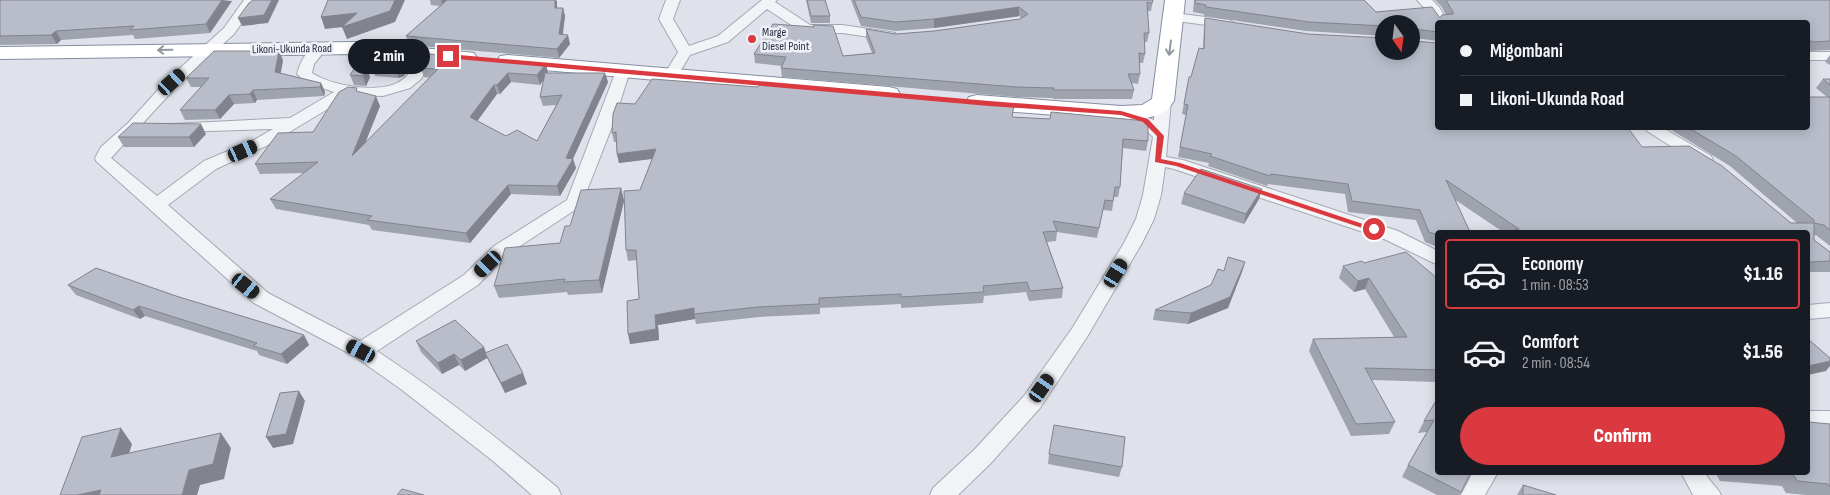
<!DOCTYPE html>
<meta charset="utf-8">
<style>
body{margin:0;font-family:"Sofia Sans Condensed",sans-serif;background:#242831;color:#f1f3f6;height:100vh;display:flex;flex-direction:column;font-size:19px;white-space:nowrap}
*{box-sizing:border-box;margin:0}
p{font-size:16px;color:#9ea1a6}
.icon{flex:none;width:28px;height:28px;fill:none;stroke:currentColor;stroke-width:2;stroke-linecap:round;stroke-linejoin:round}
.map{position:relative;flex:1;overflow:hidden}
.details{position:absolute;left:1435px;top:230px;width:375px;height:245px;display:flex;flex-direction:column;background:#171b24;border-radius:5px;box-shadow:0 2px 12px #0003}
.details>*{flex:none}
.hud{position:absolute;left:1435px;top:20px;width:375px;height:110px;border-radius:5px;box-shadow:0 2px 12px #0003;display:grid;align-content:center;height:110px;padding:0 25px;background:#171b24}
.needle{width:32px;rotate:166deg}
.tools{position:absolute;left:1375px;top:15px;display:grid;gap:10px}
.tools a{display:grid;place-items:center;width:45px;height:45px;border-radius:50%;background:#171b24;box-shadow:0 2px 12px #0003;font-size:25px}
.end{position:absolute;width:22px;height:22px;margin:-11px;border:6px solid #da3940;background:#fff;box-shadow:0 0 0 2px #fff}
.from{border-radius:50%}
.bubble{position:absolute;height:35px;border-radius:18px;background:#171b24;box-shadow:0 2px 12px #0003;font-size:16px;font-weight:800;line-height:35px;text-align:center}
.car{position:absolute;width:15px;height:30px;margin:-15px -8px;border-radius:6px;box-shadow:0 0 4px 1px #0007;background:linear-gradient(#222 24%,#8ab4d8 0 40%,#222 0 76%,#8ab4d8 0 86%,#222 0)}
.hud b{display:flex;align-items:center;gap:18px;height:48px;font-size:19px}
.hud b+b{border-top:1px solid #363941}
.hud i{width:12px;height:12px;background:#f1f3f6}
ul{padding:9px 0 0;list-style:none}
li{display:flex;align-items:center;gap:15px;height:70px;margin:0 10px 8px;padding:0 15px;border:2px solid transparent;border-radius:5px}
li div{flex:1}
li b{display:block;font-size:19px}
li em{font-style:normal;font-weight:800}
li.current{border-color:#da3940}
li>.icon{width:45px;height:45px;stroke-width:1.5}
.cta{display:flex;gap:10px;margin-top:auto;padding:10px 25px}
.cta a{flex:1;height:58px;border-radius:30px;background:#da3940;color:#fff;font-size:20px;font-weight:800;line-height:58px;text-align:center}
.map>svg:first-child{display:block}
</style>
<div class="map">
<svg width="1830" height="495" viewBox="0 0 1830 495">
<rect width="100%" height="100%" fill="#dfe2ea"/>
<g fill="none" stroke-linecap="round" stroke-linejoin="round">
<g stroke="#a4a8b4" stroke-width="2">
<path id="minor" d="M244,0h14l-24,34 -57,52 -66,72 46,38 47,-35 50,-21 19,-11 -95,3 -6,-2 -2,-3 2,-3 118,-6 44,-26 -27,-9 -10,-9c3,-12 13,-33 28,-29l2,3 -13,16 -2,9c20,13 70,22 90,7 10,-7 15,-19 22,-28h10l2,3 -15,24 -11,9 -27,8 -32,-1 -85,51 -50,23 -48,36 100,88 92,48 104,-66 30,-29 73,-46 49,-129 2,-3h10l2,3 -17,53 -32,82 -73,48 -30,31 -101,66c63,42 122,88 181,137l3,7h-29l-39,-34 -91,-71 -48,-34 -100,-53 -158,-142 -1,-3 6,-11 27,-24 39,-43 57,-52z
M666,0h14l-7,19 16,27 29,-10 44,-36h15l-2,2 35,23h32l48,7 5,1 2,3 -2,3 -5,1 -48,-7h-35l-5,-1 -35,-23 -39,33 -38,13 -14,23h-10l-2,-3 14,-23 -19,-33z
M1417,0h15l7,7 9,15h-10l-2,3 -8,-13z
M1174,13l55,7 7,4 -7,4 -60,-8 -2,-3 2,-3z
M1808,52h22v8h-22z
M1163,96l5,2 3,3 -5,56 17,3 215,71 40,20v14l-54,-26 -210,-70 -9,-2 -4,28 -7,24 -12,24 -55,94 -47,71 -50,56 -32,31h-28l3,-7 41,-38 50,-54 49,-69 51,-84 12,-24 7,-24 10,-58 -13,-13 -25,-8 -2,-3 2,-3 6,-2 33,12 1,-19 3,-3z
M1645,128h18l48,28 2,4 -2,4h-12l-52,-33z
M1830,303v14l-22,2v-14z
M1808,411h22v18h-22z
M1473,472h25l-13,23h-24z
M1681,472h24c4,10 12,14 16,23h-28z"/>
</g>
<g stroke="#858da1" stroke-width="2">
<path id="highway" d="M1165,0h20l-11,101 -7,9 -9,5 -19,5h-18l-144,-11 -8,-2 -3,-5 3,-5 8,-2 144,11 21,-1 10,-6z
M355,42l111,10 8,1 3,5 -3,5 -8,1 -111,-10 -355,5v-12z
M508,55l381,32 8,2 3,5 -3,5 -8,2 -389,-35 -3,-5 3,-5z"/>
</g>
<use href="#minor" fill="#f2f3f7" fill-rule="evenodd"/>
<use href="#highway" fill="#fff" fill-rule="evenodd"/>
</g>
<path fill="#9fa3ae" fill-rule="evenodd" d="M0,0l232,1 -22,32 -75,6 -2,-4 -72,5 -4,4 -57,1z
M430,0h126l1,8h6l2,8 -2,19 7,9 -11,14 -150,-13 -3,-9 34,-30 -9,-1z
M806,0h19l5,16v7h-19z
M851,0h302l-2,11h-4l2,22 -2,9h-3l1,12 -2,9h-4l1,11 -2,10 -7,-1 3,7 -2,9h-79v-1l-37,-1 -234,-20 -1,-9 1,-2 -27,-3 -1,-9 89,2 29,-3 -6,-15v-9l30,5 38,-3 86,-12 1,-1 -2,-2 -85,12 -38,3 -35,-5z
M1194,0h170l12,12 64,6 6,-3 -5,-9 -6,-6h395v50l-22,1v-29h-370v19l-24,-3v3l228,106 149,76h6l-67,-57 -62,-38h140l19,-31 -11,-9 7,-9h7v167l-14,-11h-2v5l16,12v20h-22v-40h-305l-49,-33 -16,33v15l-13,-5 -9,-22 -68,-8 -3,-18 -77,-10 -1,2 -59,-20 1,-3 -31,-6 8,-42 -4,-1 5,-28 16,-37 1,-22 1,-9 179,33 27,-27h-27v12l-78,-5 -102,-15v-2l-11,-2z
M1830,55v10l-5,-3z
M414,56l1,5 -11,15 -5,2 -24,-2 -2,-5z
M283,60l-2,13 40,10 4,9 -1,4 -67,4 -2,3 -21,1 -14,15 -35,1 -5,-10 21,-23h-10l-5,-9z
M546,64l2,9h57l3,9 -35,77 3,9 -16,28 -49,-2 -41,49 -98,-13 -3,-5 -93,-16 -6,-10 35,-26 -45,1 -5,-10 58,-32 46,-40 21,14 -15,37 65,-65 -6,-1 -3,-9zM544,79l-4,18 3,9 13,-1 -19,36 -31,-5 -29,-15 20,-27h3l11,-12 29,3z
M350,75l20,2 -4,9 -12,-1z
M635,104l378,13 135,24 -2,10 -23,-3 -3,39 -2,10h-4l-2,14 -9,-1 -6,28 -40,-6 -1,9 -9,1 16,46 -1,10 -33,3 -3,-9 -42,4 -1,7 -82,5v-4l-81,4v6l-61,3 -63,7 -1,-5 -37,6 1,15 -29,4 9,-45 -2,-39 -9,1 -2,-11 14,-60 12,-31 -33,4 -2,-9 -1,-12h-2l-2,-9z
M206,134l-12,13h-70l-6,-10z
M621,188l3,13 -22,92 -34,2 -1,-3 -68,6 -5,-12 66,-43 10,-17z
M1184,193l75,6 -15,25 -63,-20z
M1245,262l-3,10 -14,36 -40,16 -35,-4 2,-10 56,-25 13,-14z
M1364,263l74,16v103l-67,-2 24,42 -6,12 -38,2 -42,-85 4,-12 81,-2 -29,-48 -11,3 -15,-14 4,-12z
M68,285l108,11 128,39 5,10 -22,19 -28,-9 -2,-4 -112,-35 -5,3 -64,-24z
M416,341l70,12 41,31 -22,9 -18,-35 -22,13 -6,-6 -17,9 -21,-22z
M1437,399l34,73 -11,23h-23l-35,-18 6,-12 19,-33 -9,1 6,-12z
M1830,424v71h-24l-20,-2 -4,-7 -62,-5 -5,-9h93z
M1049,454l73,13 -3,10 -71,-13z
M1523,485l33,10h-39z"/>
<path fill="#82848d" d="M222,0l10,1 -22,32 -4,-9z
M272,0h7l-11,23 -26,3 -4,-8z
M395,0h10l-10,22 -48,17 -5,-12h1l-18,2 -4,-12z
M441,0h17l-15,6z
M555,0h1l1,2v15l-2,-9z
M1019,7v9l-85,12v-9z
M563,8l2,8 -4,27 -2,-9z
M56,31l5,9 -4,4 -6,-9z
M568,35l2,9 -11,14 -2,-9z
M279,51l4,9 -4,21 -4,-9z
M414,56l1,5 -11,15 -5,2 -2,-5z
M546,64l2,9 -8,12 -3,-10z
M367,67l3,10 -4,9 -3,-10z
M508,73l3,9 -11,12 -3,-9z
M605,73l3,9 -37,81 2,-4 3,9 -16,28 -3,-10 9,-28z
M321,83l4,9 -1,4 -4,-9z
M494,85l3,9 -24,33 -3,-10z
M253,90l4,10 -2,3 -5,-9z
M229,95l5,9 -14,15 -5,-9z
M376,96l4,10 -24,60 -4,-10z
M201,124l5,10 -12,13 -5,-10z
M656,149l2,9 -39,5 -2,-9z
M508,185l3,9 -41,49 -4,-10z
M621,188l3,13 -22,92 -3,-13z
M1262,189l-3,10 -15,25 2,-10z
M1245,262l-3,10 -14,36 -40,16 3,-11z
M1369,278l-4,11 -11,3 4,-11z
M139,306l6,10 -5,3 -7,-9z
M694,308l1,11 -37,6 1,15 -29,4 -2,-10 27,-19z
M304,335l5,10 -22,19 -6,-10z
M484,347l4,11 -3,-5 2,5 -22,13 -4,-11z
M454,354l5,11 -17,9 -4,-11z
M1830,361v5l-4,5 -18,4v-9z
M523,373l4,11 -22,9 -4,-10z
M299,391l6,10 -12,43 -20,4 -7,-11z
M121,428l11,16 -9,29 -12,-16z
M221,433l10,15 -7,31 -24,6 -3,10h-15l7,-25z
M101,490l4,5h-28z"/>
<path fill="#b9bdca" stroke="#82848d" d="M0,0h222l-16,24 -76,6 4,-4 -78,5 -5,4 -51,1z
M253,0h19l-8,15 -26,3 11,-15z
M328,0h67l-5,11 -48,16 15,-14 -36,4z
M447,0h108v8h8l-4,26 9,1 -11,14 -151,-13z
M807,0h18l5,16h-19z
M854,0h299l-1,3 -5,-1 2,31h-5l1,21 -6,-1 1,21h-12l6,16h-80v-2l-38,-1 -235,-19 5,-11 -32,-3 19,-30 41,3 -1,-2 20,1 10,30 32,-3 -9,-24 30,5 38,-3 86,-12 8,-5 -9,-7 -85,12 -38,3 -35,-5z
M1195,0h169l12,12 56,-5 8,11 2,-3 11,-1v-2l-7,-12h384v41l-18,1 -4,-3v-17h-370v10l-24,-3 -2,2 2,10 24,2v85h190l14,19 47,-1 33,20 69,57h23v-3l-78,-64 -47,-28h119v-31h22v133l-6,-5 -10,-2v17l16,12v9l-22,1v-30h-300l11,-3 -73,-49 24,52h-32v3l-9,-3 -9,-22 -68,-9 -4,-17 -77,-10 -1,2 -60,-20 2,-2 -32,-7 8,-42 -4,-1 5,-27h2l8,-29 5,1 1,-31 103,16 76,4v13h27v-27h-27v2l-75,-4 -103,-15v-2l-11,-2z
M214,51h65l-4,21 46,11 -1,4 -67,3 -3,4 -21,1 -14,15h-35l29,-32h-23z
M391,54l23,2 -11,15 -6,2 -24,-2z
M430,54l116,10 -9,11 -29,-2 -11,12h-3l-24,32 36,19 11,-6 20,11 25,-46 -22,2 5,-24h60l-39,85 7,1 -16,27 -49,-1 -42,48 -99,-13 5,-4 -102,-17 48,-37 -63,2 23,-31 35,-1 26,-40 9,-5 9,1 -1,3 20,5 -24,60 86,-87 -17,-1z
M358,63l9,4 -4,9 -13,-1z
M652,79l106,8 1,-2 15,-1 240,21 -2,12 38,2 1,-7 95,9 2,3v17l-25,-2 -3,48h-5l-2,14 -8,-1 -6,28 -46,-7 4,10 -14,1 20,56 -33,3 -3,-9 -44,4 1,6 -83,5v-3l-82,4v6l-61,3 -64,7v-6l-39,7 1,14 -28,5 -1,-33 12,-2 -3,-49h-10l-2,-59 16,-1 16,-41 -39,5 -1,-22 -4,1 1,-19 4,-11 18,1z
M1823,79h7v6z
M133,123l68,1 -12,13h-71z
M1201,169l61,20 -16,25 -62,-21z
M621,188l-22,92 -35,2 1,-3 -71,7 11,-38 55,-5 5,-17h5l11,-36z
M1406,252l32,27v91l-73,-2 30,54 -39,2 -43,-85 94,-2 -38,-59 -11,3 -15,-15 19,-5 2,2z
M1228,257l17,5 -15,35 -39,16 -36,-3 56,-25 7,-16 6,2z
M96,268l80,28 128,39 -23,19 -28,-8 4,-3 -118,-37 -6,4 -65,-25z
M455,320l29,27 -23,13 -7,-6 -16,9 -22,-22z
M1808,339l22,19v3l-22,5z
M507,344l16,29 -22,10 -16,-30z
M299,391l-13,43 -20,3 14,-44z
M1437,399l1,73h33l-10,20 -53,-27 26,-45 -10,1z
M1808,422l22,2v63l-2,-3 -31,-3 -4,-7 -18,-2h33z
M1054,425l71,12 -3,30 -73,-13z
M121,428l-10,29 110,-24 -8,31 -24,6 -7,25h-83l2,-5 -24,5h-17l22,-58z
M1523,485l33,10h-33z
M402,489l22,6h-27z"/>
<defs><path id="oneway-shaft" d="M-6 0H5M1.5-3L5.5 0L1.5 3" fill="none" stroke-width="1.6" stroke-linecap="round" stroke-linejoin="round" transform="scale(1.25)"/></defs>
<g stroke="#9296a0">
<use href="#oneway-shaft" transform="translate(1170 48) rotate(97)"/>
<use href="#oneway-shaft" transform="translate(165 50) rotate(179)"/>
</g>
<path fill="#da3940" d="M448,54l541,47 132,10 27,8 16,17 -3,23 19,4 198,66 -7,2 -195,-65 -21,-4 2,-26 -14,-14 -22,-7 -132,-9 -543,-48v-3z"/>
<circle fill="#da3940" stroke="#eff1f7" stroke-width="2" cx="752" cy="39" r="5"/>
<g text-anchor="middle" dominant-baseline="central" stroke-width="5" stroke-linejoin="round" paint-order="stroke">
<g font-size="12" fill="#262e42" stroke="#eff1f7" text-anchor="start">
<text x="762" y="32">Marge<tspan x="762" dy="14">Diesel Point</tspan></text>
</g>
<g font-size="12" fill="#262e42" stroke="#eff1f7">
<text transform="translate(292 49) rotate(-1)">Likoni-Ukunda Road</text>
</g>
</g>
</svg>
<div class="tools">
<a><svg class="needle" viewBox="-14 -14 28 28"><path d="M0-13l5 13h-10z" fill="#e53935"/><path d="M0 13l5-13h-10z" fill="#9ea1a6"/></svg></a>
</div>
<i class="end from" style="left:1374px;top:229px"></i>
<i class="end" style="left:448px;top:56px"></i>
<div class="bubble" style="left:348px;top:39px;width:82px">2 min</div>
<i class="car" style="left:172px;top:82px;rotate:48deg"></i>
<i class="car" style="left:243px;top:151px;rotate:66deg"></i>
<i class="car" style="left:488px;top:264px;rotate:226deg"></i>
<i class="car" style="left:1116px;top:273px;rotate:31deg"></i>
<i class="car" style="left:246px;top:286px;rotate:129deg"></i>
<i class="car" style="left:361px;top:351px;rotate:298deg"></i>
<i class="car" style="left:1042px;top:388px;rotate:35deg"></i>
<div class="hud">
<b><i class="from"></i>Migombani</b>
<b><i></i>Likoni-Ukunda Road</b>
</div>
<section class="details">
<ul>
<li class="current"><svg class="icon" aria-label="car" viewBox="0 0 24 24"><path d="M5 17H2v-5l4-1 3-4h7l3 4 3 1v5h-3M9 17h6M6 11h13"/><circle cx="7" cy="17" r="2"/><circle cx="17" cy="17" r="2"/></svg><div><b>Economy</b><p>1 min · 08:53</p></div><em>$1.16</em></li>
<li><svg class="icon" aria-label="car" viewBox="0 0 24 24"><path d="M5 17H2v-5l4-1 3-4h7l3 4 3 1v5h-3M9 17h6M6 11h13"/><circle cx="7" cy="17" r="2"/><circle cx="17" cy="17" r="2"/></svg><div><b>Comfort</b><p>2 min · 08:54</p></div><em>$1.56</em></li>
</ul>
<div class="cta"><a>Confirm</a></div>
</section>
</div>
